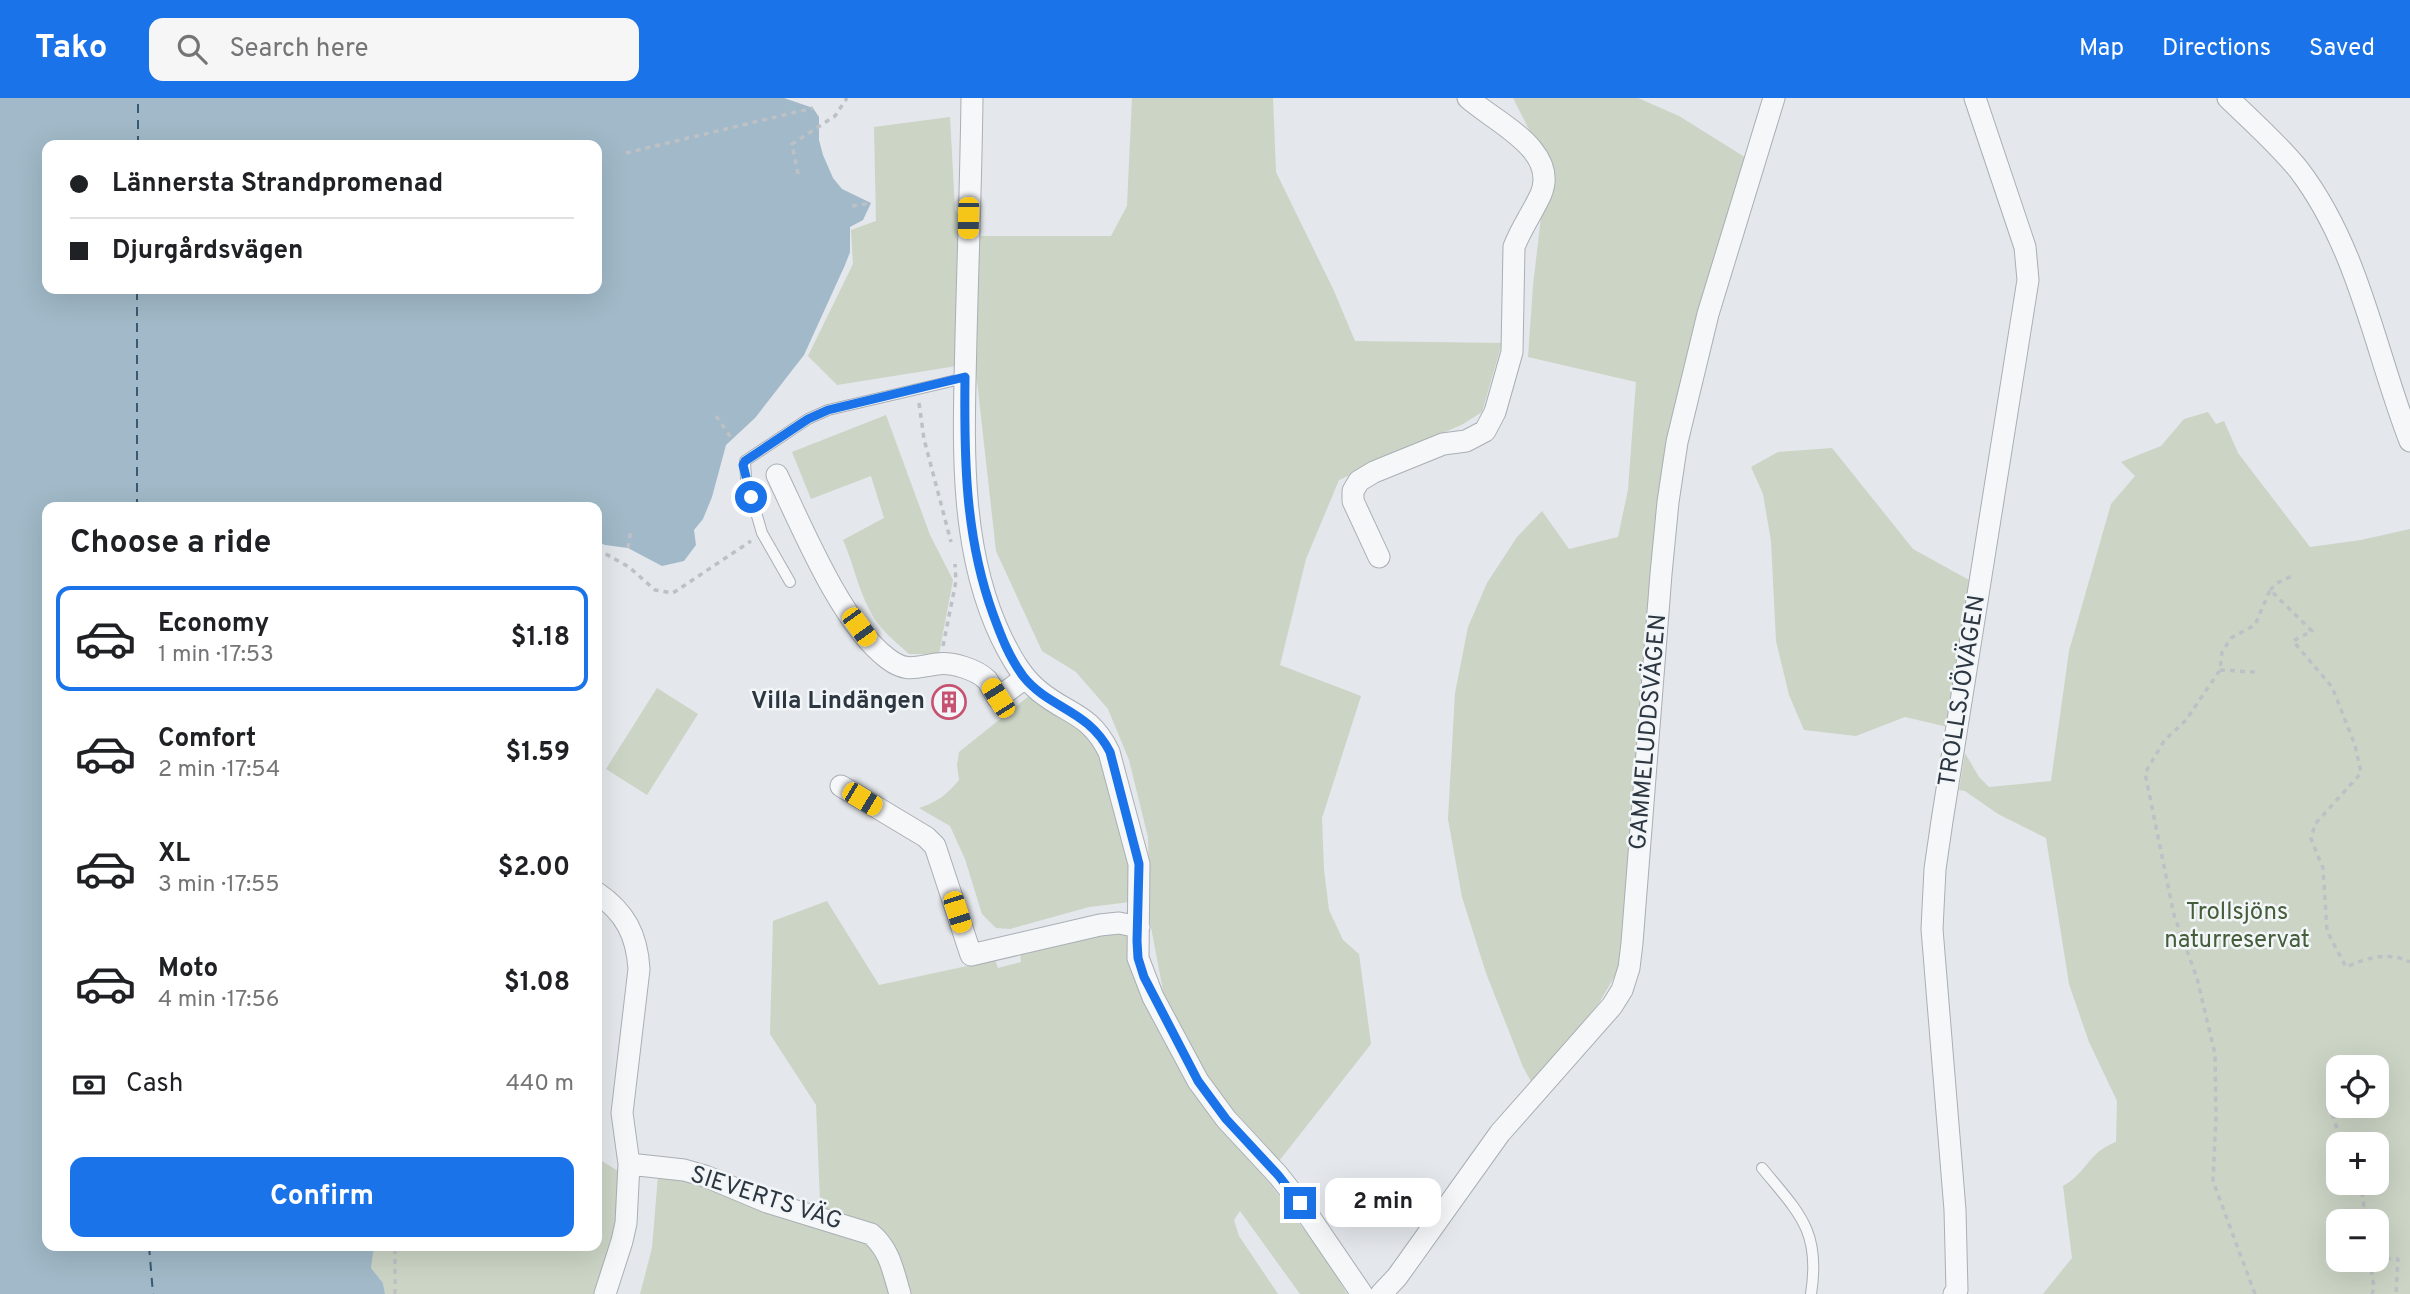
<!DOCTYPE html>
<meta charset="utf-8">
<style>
body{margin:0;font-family:Overpass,sans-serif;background:#f6f6f6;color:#202124;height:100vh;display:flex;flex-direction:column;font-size:26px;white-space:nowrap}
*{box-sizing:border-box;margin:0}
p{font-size:23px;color:#757577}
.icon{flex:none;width:38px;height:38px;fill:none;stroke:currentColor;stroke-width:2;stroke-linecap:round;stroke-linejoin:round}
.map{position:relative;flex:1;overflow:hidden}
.details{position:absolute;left:42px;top:404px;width:560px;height:749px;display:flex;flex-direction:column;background:#fff;border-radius:14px;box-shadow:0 7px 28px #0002}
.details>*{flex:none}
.banner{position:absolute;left:42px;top:42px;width:560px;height:154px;border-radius:14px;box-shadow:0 7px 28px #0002;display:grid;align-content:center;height:154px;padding:0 28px;background:#fff}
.controls{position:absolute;left:2326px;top:957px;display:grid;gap:14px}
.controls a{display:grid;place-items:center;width:63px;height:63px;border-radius:14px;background:#fff;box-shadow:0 7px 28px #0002;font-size:35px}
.end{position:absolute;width:32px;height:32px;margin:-16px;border:9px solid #1a73e8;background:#fff;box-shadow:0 0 0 4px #fff}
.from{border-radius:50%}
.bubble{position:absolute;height:49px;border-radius:14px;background:#fff;box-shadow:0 7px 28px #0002;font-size:23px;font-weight:700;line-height:49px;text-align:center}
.car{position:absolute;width:21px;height:42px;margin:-21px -10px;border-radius:9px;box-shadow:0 0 5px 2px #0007;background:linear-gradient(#f5c518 24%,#345 0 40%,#f5c518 0 76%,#345 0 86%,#f5c518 0)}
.banner b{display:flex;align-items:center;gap:24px;height:66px;font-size:26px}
.banner b+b{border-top:2px solid #e0e0e0}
.banner i{width:18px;height:18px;background:#202124}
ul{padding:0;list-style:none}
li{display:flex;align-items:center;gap:21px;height:105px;margin:0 14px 10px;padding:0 14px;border:4px solid transparent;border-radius:14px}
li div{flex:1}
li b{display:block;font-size:26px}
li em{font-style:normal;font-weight:700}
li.active{border-color:#1a73e8}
li>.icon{width:63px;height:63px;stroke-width:1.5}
h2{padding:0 28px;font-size:32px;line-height:84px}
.pay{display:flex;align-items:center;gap:18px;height:77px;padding:0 28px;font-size:26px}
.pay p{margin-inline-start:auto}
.primary-button{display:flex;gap:14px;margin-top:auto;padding:14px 28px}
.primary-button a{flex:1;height:80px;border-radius:14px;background:#1a73e8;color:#fff;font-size:28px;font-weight:700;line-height:80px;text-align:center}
header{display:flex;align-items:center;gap:42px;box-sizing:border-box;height:98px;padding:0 35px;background:#1a73e8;color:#fff}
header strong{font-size:33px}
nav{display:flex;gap:38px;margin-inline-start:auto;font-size:24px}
.search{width:490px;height:63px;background:#f6f6f6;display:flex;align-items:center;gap:18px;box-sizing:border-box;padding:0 24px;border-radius:14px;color:#757577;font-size:26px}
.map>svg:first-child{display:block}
</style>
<header>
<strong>Tako</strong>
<div class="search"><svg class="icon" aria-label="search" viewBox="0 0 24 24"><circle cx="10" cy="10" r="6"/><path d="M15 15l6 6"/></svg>Search here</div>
<nav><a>Map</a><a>Directions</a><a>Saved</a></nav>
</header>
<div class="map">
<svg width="2410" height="1196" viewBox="0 0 2410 1196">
<rect width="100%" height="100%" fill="#e4e7eb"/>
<path fill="#cbd4c5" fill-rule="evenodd" d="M1132,0h141l3,74 58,119 21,50 147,2 -20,69 -19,12 -124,56 -33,79 -26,106 81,31 -39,122 2,52 5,40 14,30 16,14 12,90 -92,117 -40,-45 -28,-25 -47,-95 -14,-74 -2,-85 -19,-77 -21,-51 -32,-37 -34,-21 -46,-100 -21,-188 -138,22 -29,-29 45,-92 -2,-34 25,-9 -2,-94 76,-10 5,93 22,26h134l16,-30z
M1513,0h125l41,18 72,45 -53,159 -78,647 -21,36 -67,80 -9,-16 -37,-94 -24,-76 -14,-78 7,-126 13,-66 19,-44 30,-46 25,-26 27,38 49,-12 10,-47 8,-108 -108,-25 5,-71 14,-121z
M2208,314l8,12 8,-3 14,32 72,94 51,-7 49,-11v765h-367l29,-36 -9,-72c24,-13 25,-34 53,-44l1,-41 -28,-59 -20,-58 -23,-146 -48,-24 -33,-23 -6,-1 6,-37 14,24 10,10 62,-6 18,-130 42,-147 24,-28 -14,-14 40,-16 23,-27zM2338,970h38v38h-38zM2338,1046h38v39h-38zM2338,1124h38v38h-38z
M886,317l44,120 23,45 -14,74h-30c-12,-11 -26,-22 -35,-36 -15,-24 -20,-53 -31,-78l41,-22 -13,-42 -60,23 -19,-47z
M1832,350l81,101 56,31 -17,148 -47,-11 -49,19 -52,-6 -15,-35 -13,-54 -5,-100 -8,-47 -12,-27 27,-15z
M657,590l41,26 -51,81 -41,-26z
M1029,598l34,19 37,34 32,116 -2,37 -41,5 -79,22 -14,-1 -14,-14 -17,-55 -15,-33 -31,-18c18,-6 28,-13 40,-28l-2,-15 2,-13z
M827,803l52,84 116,-25 3,8 23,-6 -1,-9 90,-24 24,4 66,165 68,83 60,81 19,32h-47l-60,-83 -6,9 5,16 39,58h-638l12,-46 6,-72 40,5 123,43 -5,-119 -46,-71 3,-113z
M597,1060l26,16 -7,56 -18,64h-213l-2,-11 -12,-15 3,-22h223z"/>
<path fill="#a1b9c8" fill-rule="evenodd" d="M0,0h784l29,10 6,9v23l4,15 10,23 9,11 29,14 -8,17 -13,7v25l-5,13 -41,90 -49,63 -29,27 -14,52 -9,22 -9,11 2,15 -12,16 -22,5 -34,-18 -23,-3 -8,-3v-34h-550v738h327l-3,22 12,15 2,11h-385zM47,47h550v144h-550z"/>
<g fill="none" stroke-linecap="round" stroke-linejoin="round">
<path stroke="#395a73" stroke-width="2" stroke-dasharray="9 7" stroke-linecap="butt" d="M138,47v-47
M137,410v-219
M149,1148l4,48"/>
<g stroke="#a9afb5" stroke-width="12">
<path id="lane" d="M790,484l-28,-49 -16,-55 -1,-17 63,-42 20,-9 137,-32
M1762,1070c37,45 59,63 49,126"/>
</g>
<g stroke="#a9afb5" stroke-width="23">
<path id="street" d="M972,0c-1,80 -4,159 -6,239 -2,100 -9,209 36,302 10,20 20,38 37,52 29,24 51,22 70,61l30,112 -1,94 15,39 45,84 28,38 52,56 22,28 62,91
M2228,0c24,23 50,46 71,72 60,79 76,181 111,271
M777,377c25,52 64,148 110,183 19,15 28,9 50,6 15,-2 39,5 50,16 4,5 7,13 11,18l27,-20
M1379,459l-26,-56v-10l6,-10 15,-9 69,-28 23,-3 19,-10 10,-19 17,-60 2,-105c7,-19 19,-35 27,-53 18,-44 -46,-72 -73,-96
M841,688l85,51 9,9 36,109 129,-30 19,-2 20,4
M597,795c28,19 40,42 42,76l-17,144 7,51 55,6 21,6 62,26 104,32c19,16 22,37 29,60
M605,1196l17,-53 4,-18 3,-59
M1381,1196l16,-17 103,-144 112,-127 10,-16 7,-22 3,-25 29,-369 7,-72 9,-60 31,-128 66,-216
M1954,1196l3,-4 -2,-80 -23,-281 3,-60 7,-48 86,-541 -3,-33 -50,-149"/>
</g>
<path stroke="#bdc1c6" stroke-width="3.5" stroke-dasharray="5 5" stroke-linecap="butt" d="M626,55l187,-45
M798,76l-6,-30 43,-28 12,-18
M852,108l19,-3
M919,305l5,36 27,103
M716,318l16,23
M628,450l3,-19
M597,451l32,18 26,23 18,3 78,-52
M2270,492l7,-7 17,-8
M943,548l13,-65 -1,-17
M2220,572l35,2
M2326,1008l8,12 7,26
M2357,1085l6,14 2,25
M2376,1160l22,1 -2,35
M2370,1162l4,28 -2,6
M395,1196v-48
M2255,1196l-42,-113 3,-66 -1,-61 -18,-76 -23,-63 -29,-142 19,-32 22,-21 34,-50 2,-18 9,-14 24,-13 15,-35 42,41 -19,10 39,46 23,58 6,28 -46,51 -4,15 12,29 4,63 19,36c21,-9 42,-16 64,-5"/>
<use href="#lane" stroke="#f6f7f9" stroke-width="10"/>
<use href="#street" stroke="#f6f7f9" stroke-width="21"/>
</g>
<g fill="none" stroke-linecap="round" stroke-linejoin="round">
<path stroke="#1a73e8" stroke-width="9" d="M751,399l-8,-32 2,-4 63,-42 20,-9 137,-33c-1,81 0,160 28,237 8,22 16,43 30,62 26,33 65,33 87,76l29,112 -2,77 1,17 6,19 54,104 28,38 52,56 22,28"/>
</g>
<defs>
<g id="building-ring" transform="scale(1.75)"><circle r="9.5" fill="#f3f6f8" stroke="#c65272" stroke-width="1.5"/><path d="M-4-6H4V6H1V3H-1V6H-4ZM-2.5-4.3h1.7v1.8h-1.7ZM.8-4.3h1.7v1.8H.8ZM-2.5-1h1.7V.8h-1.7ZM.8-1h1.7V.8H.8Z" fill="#c65272"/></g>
</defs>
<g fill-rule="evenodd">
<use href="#building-ring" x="949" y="604"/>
</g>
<g text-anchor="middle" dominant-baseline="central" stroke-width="5" stroke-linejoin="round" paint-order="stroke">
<g font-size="24" fill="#2c3742" stroke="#f3f6f8">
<text transform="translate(1963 593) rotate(-81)">TROLLSJÖVÄGEN</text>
<text transform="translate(1649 634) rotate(-85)">GAMMELUDDSVÄGEN</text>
<text transform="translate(766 1101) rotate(18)">SIEVERTS VÄG</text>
</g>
<g font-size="24" font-weight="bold" fill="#2c3742" stroke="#f3f6f8" text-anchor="end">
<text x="925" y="604">Villa Lindängen</text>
</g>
<g font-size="24" fill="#455d3a" stroke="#f3f6f8">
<text x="2237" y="815">Trollsjöns<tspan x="2237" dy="28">naturreservat</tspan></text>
</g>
</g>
</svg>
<div class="controls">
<a><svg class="icon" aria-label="locate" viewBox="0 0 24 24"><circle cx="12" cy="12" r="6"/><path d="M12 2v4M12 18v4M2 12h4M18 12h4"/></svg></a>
<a>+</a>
<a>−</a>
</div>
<i class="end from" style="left:751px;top:399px"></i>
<i class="end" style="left:1300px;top:1105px"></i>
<div class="bubble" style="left:1325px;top:1080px;width:116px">2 min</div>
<i class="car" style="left:968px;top:120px;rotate:181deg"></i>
<i class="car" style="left:859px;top:529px;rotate:144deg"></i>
<i class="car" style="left:998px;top:600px;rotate:328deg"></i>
<i class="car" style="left:862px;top:701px;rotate:121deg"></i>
<i class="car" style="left:957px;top:814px;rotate:162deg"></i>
<div class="banner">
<b><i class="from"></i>Lännersta Strandpromenad</b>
<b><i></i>Djurgårdsvägen</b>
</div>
<section class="details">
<h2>Choose a ride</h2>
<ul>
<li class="active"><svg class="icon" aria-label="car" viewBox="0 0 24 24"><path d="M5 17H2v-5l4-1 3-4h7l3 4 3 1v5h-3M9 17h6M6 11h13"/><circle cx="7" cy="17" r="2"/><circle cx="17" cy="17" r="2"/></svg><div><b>Economy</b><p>1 min · 17:53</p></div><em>$1.18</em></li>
<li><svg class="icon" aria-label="car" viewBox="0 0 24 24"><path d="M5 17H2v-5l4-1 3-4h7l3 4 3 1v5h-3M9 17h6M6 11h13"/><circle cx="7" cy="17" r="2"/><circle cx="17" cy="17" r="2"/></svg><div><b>Comfort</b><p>2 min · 17:54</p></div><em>$1.59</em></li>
<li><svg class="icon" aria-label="car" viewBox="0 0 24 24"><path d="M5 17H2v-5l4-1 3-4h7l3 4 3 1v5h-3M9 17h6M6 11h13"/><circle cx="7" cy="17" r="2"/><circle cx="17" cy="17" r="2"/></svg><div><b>XL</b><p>3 min · 17:55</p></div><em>$2.00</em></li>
<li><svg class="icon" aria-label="car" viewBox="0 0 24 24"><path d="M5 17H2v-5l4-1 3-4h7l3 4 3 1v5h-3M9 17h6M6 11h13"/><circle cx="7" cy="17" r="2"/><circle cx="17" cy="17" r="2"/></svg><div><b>Moto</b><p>4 min · 17:56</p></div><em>$1.08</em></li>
</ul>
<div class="pay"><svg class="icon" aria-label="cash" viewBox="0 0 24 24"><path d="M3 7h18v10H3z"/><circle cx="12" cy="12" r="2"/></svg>Cash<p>440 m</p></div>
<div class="primary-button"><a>Confirm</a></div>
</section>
</div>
